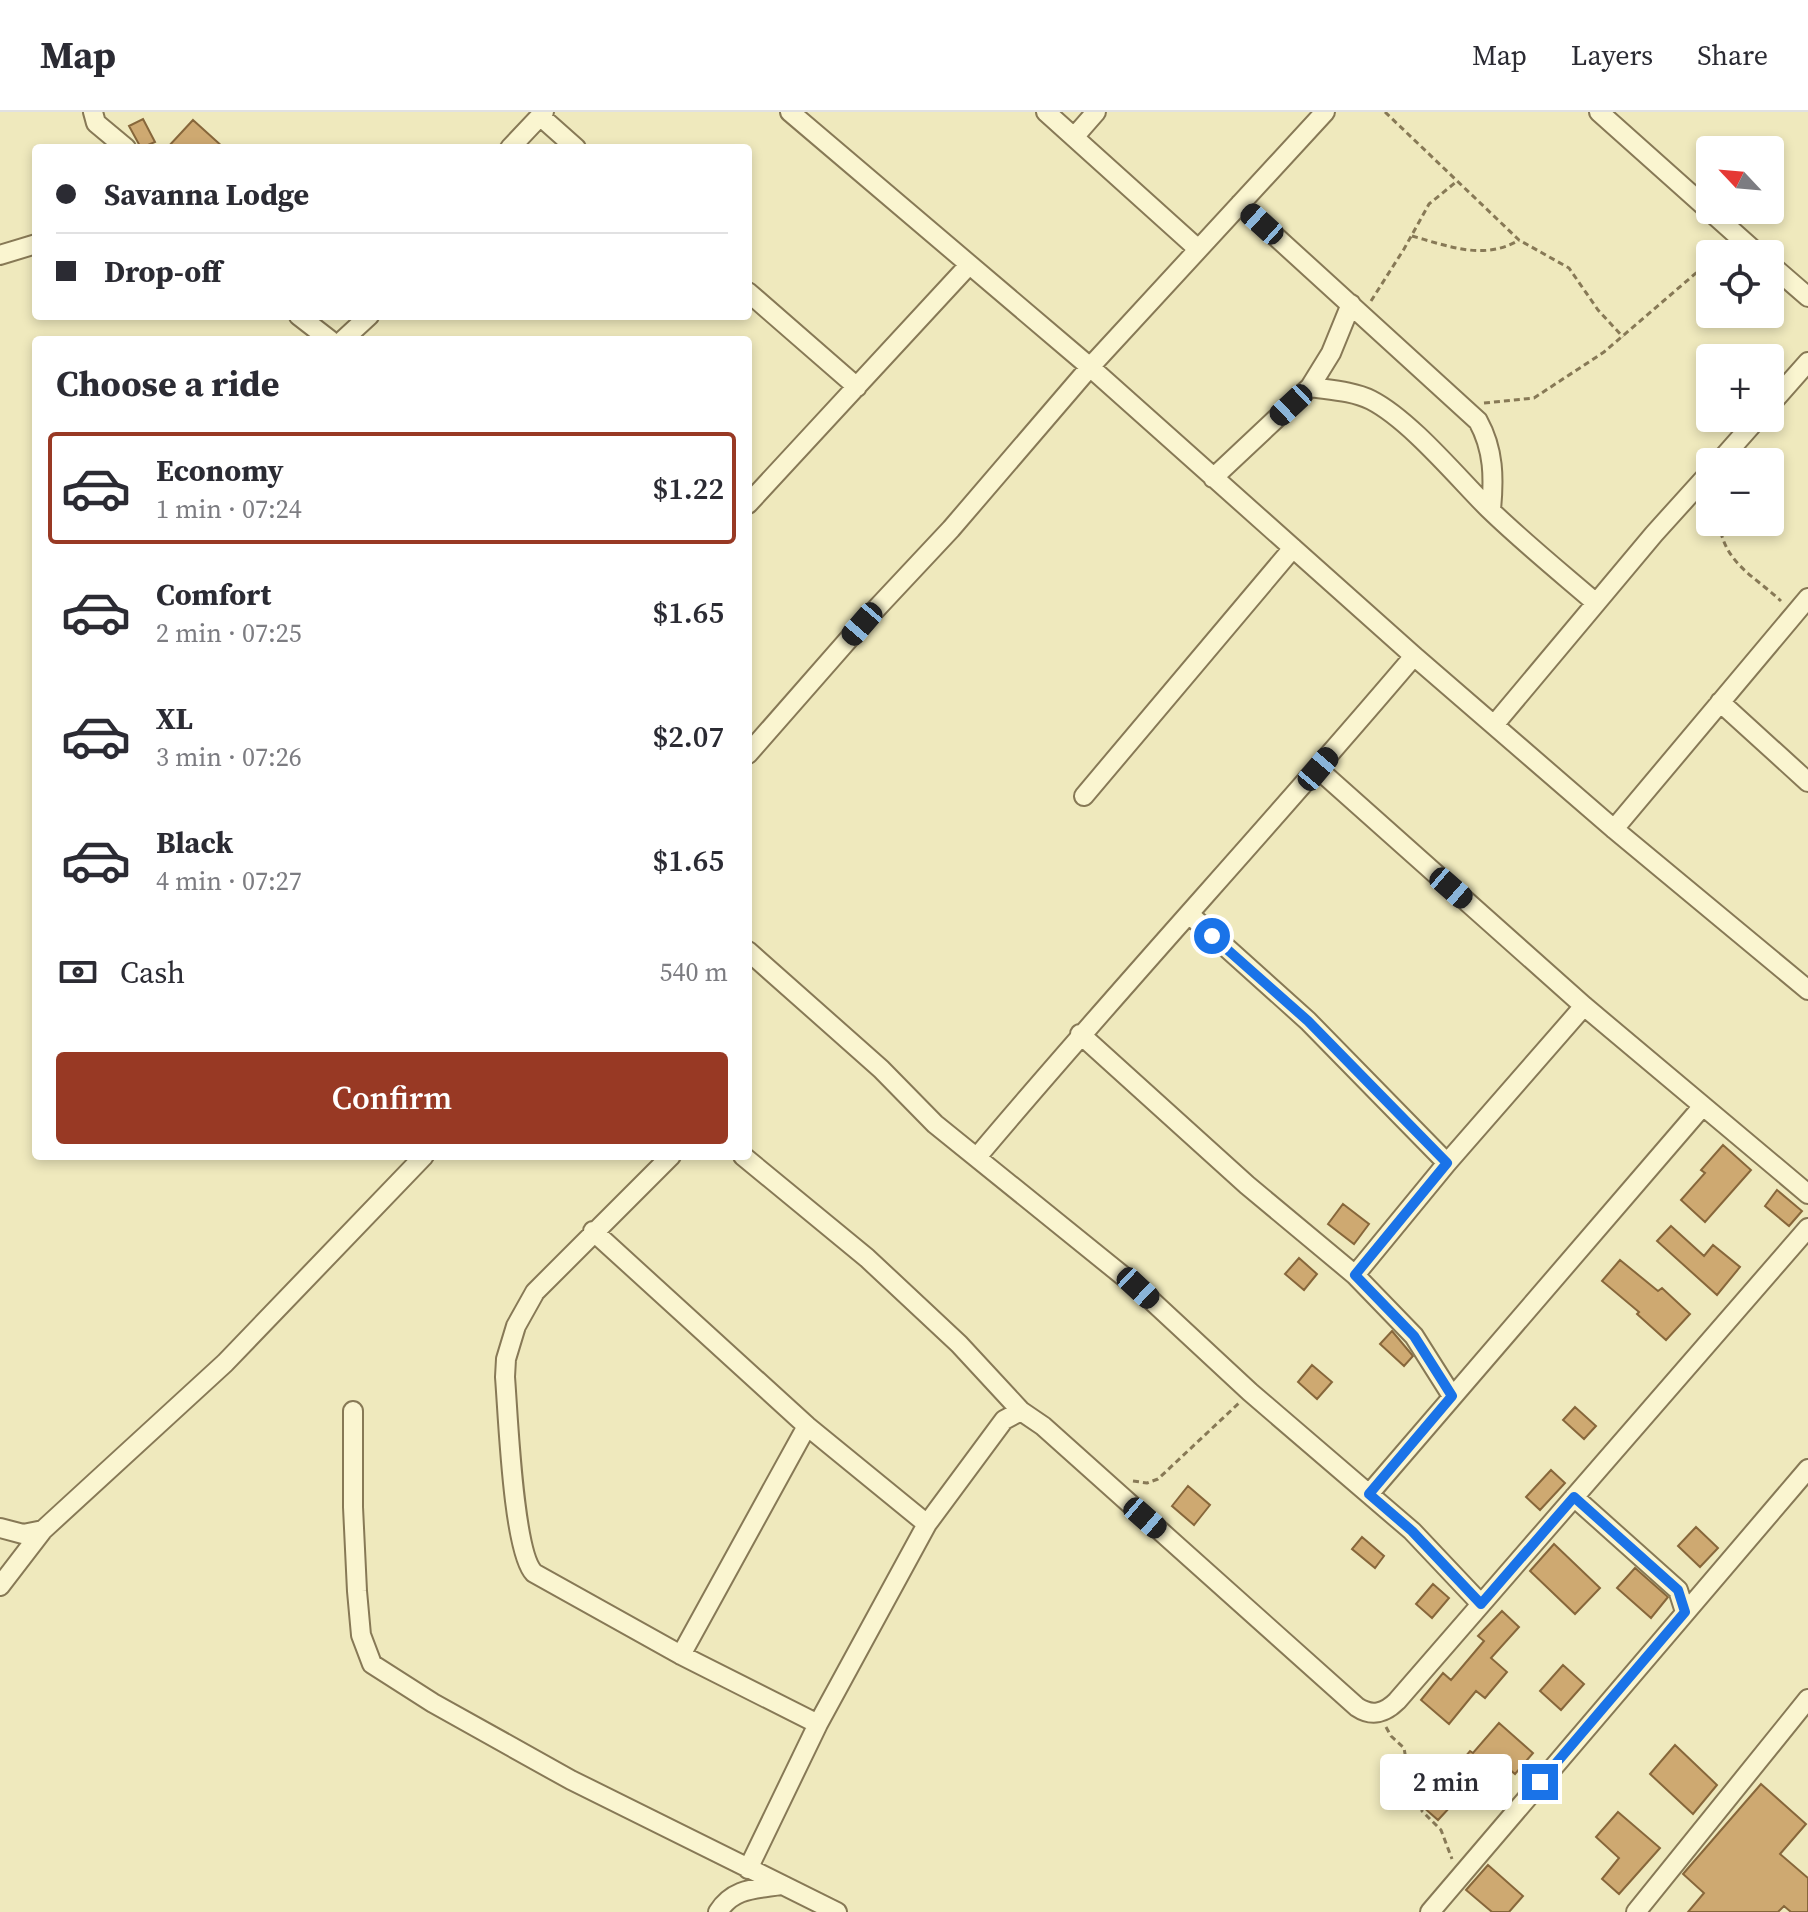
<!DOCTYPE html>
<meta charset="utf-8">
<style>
body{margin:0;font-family:"Source Serif 4",serif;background:#f2f2f3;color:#2b2b33;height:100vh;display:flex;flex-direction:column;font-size:30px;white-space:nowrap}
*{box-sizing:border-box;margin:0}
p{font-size:26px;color:#7c7c81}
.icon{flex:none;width:44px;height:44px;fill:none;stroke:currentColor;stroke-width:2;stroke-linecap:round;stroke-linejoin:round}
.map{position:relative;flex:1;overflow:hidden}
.panel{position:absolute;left:32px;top:224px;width:720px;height:824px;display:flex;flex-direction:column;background:#fff;border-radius:8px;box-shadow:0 4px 12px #0003}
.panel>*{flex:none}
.banner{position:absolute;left:32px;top:32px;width:720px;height:176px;border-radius:8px;box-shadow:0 4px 12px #0003;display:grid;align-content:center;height:176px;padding:0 24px;background:#fff}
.needle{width:52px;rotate:296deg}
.controls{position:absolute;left:1696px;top:24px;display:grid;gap:16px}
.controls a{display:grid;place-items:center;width:88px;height:88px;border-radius:8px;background:#fff;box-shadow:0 4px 12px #0003;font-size:40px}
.end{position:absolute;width:36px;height:36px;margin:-18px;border:10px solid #1a73e8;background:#fff;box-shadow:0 0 0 4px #fff}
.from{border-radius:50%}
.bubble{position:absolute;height:56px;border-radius:8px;background:#fff;box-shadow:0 4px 12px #0003;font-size:26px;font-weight:600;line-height:56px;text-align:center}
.car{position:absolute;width:24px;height:48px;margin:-24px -12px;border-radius:10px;box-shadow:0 0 6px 2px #0007;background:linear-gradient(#222 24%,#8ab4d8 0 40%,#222 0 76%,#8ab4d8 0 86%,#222 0)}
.banner b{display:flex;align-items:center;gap:28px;height:76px;font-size:30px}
.banner b+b{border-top:2px solid #e1e1e2}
.banner i{width:20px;height:20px;background:#2b2b33}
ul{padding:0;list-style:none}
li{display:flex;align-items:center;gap:24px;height:112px;margin:0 16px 12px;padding:0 8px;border:4px solid transparent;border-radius:8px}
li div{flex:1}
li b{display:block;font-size:30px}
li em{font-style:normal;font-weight:600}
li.on{border-color:#983924}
li>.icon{width:72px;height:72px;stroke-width:1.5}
h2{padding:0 24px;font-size:36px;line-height:96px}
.pay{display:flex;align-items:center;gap:20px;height:88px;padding:0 24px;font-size:30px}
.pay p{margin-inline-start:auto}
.button{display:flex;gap:16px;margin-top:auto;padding:16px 24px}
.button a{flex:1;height:92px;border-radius:8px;background:#983924;color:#fff;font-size:32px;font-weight:600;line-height:92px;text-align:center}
header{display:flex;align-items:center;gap:48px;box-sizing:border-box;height:112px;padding:0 40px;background:#fff;border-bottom:2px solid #e1e1e2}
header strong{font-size:38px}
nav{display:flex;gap:44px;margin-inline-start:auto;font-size:28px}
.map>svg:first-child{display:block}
</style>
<header>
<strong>Map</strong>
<nav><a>Map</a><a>Layers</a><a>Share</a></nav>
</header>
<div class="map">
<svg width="1808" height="1800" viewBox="0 0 1808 1800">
<rect width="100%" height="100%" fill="#efe9bd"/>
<path fill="#cea971" stroke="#87673b" stroke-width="2" d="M143,7l12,23 -14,6 -12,-22z
M193,8l31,28h-57z
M1723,1033l28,25 -46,52 -24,-22 24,-27 -4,-3z
M1777,1078l25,21 -13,15 -24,-20z
M1343,1092l26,20 -15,20 -26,-20z
M1671,1114l33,30 9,-11 27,22 -23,28 -60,-54z
M1299,1146l18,16 -13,16 -19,-16z
M1620,1148l38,31 4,-3 28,26 -24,26 -29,-26 2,-2 -37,-31z
M1392,1219l21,25 -9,10 -24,-22z
M1312,1253l20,17 -15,17 -19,-17z
M1575,1295l21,19 -12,13 -21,-19z
M1551,1358l14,13 -25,27 -14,-13z
M1188,1374l22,19 -16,20 -22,-19z
M1696,1415l22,21 -18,19 -22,-21z
M1362,1425l22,19 -9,12 -23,-19z
M1554,1432l46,44 -25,26 -45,-43z
M1635,1456l33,29 -17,21 -34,-30z
M1433,1472l16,14 -17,20 -16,-14z
M1502,1499l17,16 -28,31 16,14 -22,26 -9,-7 -27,33 -28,-24 22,-27 8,7 33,-39 -6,-5z
M1563,1553l21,19 -23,26 -21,-19z
M1499,1611l34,30 -18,21 -13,-11 -31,36 -8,-6 -25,27 -15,-13 47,-56 3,2z
M1675,1633l42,40 -24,29 -43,-40z
M1761,1672l45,40 -26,30 28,24v34h-17l-7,-6 -6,6h-90l16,-19 -21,-19z
M1618,1700l42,36 -41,46 -17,-15 17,-21 -23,-21z
M1488,1753l35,31 -14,16h-17l-26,-22z"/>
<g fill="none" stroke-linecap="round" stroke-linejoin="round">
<g stroke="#877956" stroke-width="22">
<path id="minor" d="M93,0l3,11 30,25
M790,0l300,255 324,289 200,173 194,161
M1046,0l152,137
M1599,0l159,142
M540,4l36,32
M1075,24l21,-24
M510,36l34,-36
M1240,92l238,217c16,29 16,57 13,89
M0,143l36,-11
M1770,152l38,33
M748,180l109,95
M299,204l31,24
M343,228l26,-24
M1310,275c20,3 43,4 61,13 39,20 86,77 118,109 34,33 71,63 107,94
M1770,293l38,-43
M1719,350l39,-44
M1213,366l97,-91 21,-34 20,-49
M748,392l221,-239
M1720,590l88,80
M1494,613l160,-191 56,-62
M748,642l114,-130 89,-95 139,-162 235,-255
M1318,657l266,237 224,188
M1084,684l209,-248
M1614,717l194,-231
M1189,802l119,107 139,142
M748,839l133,118 54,55 203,164 112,104 162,139 69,73
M1080,922l167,151 108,90 59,61 38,60
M671,1044l-136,136 -19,34 -10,33 -1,18c3,36 8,175 29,196l147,82 137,69
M743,1044l124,102 92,86 62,67
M977,1045c143,-170 294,-332 437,-501
M593,1119l214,195 120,98
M1355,1163l92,-112 137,-157
M353,1299v96l4,84 4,44 11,29 61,39 138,77 266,132
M1369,1382l333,-387
M1574,1385l104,93 7,22
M0,1416l23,6 20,-4 182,-167 199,-207
M0,1474l43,-56
M681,1543l126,-229
M748,1757l70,-145 109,-200 77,-104 17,-9 22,15 314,281c15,10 28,6 40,-6l411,-473
M718,1800c15,-24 37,-23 63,-27
M1430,1800l378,-443
M1636,1800l172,-213"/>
</g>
<path stroke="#877956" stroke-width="3" stroke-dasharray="6 4" stroke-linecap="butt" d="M1385,0l134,128 50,28 29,42 25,27
M1412,124c36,10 72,25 107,4
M1371,189l33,-52 25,-45 27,-22
M1484,291l50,-5 70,-46 106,-91
M1719,410c5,41 34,53 62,79
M1133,1369l14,2 11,-4 81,-76
M1386,1615l5,9 13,12 3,17 13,23 2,23 19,19 11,29"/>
<use href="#minor" stroke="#faf5d0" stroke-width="18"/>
</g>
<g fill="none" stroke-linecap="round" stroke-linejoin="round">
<path stroke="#1a73e8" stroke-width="10" d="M1212,824l96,85 139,142 -92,112 59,61 38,60 -83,98 43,37 69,73 93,-107 104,93 7,22 -145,170"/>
</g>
</svg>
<div class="controls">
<a><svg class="needle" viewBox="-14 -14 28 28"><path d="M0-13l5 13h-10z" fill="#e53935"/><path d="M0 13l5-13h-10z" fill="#7c7c81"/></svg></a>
<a><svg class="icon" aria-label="locate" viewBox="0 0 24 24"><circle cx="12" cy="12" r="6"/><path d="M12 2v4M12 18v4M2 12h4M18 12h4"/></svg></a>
<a>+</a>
<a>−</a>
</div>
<i class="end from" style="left:1212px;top:824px"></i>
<i class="end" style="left:1540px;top:1670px"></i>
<div class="bubble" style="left:1380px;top:1642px;width:132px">2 min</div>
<i class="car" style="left:1262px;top:112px;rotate:312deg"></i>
<i class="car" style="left:1291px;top:293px;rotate:227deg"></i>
<i class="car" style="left:862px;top:512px;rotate:221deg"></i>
<i class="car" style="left:1318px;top:657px;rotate:40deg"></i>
<i class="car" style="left:1451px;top:776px;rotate:131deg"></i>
<i class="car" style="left:1138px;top:1176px;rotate:133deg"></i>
<i class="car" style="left:1145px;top:1406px;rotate:131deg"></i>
<div class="banner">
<b><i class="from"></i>Savanna Lodge</b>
<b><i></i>Drop-off</b>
</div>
<section class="panel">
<h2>Choose a ride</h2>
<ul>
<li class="on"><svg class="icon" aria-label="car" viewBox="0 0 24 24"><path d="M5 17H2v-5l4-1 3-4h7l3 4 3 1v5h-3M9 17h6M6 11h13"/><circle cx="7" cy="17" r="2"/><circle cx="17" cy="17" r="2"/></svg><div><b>Economy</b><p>1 min · 07:24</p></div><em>$1.22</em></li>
<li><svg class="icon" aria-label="car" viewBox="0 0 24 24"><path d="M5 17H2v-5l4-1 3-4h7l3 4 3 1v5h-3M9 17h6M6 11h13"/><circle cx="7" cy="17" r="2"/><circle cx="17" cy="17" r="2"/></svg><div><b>Comfort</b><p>2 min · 07:25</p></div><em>$1.65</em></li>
<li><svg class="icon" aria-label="car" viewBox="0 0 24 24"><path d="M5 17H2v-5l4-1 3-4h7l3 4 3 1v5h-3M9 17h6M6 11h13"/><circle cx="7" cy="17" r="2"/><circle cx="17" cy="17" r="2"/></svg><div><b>XL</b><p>3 min · 07:26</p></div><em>$2.07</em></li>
<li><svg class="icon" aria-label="car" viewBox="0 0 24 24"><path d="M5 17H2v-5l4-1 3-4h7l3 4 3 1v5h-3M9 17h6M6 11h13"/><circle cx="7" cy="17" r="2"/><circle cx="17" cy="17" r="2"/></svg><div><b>Black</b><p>4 min · 07:27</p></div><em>$1.65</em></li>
</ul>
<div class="pay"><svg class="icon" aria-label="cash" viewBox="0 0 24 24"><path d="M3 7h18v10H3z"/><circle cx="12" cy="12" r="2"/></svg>Cash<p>540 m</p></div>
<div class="button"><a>Confirm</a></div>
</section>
</div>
